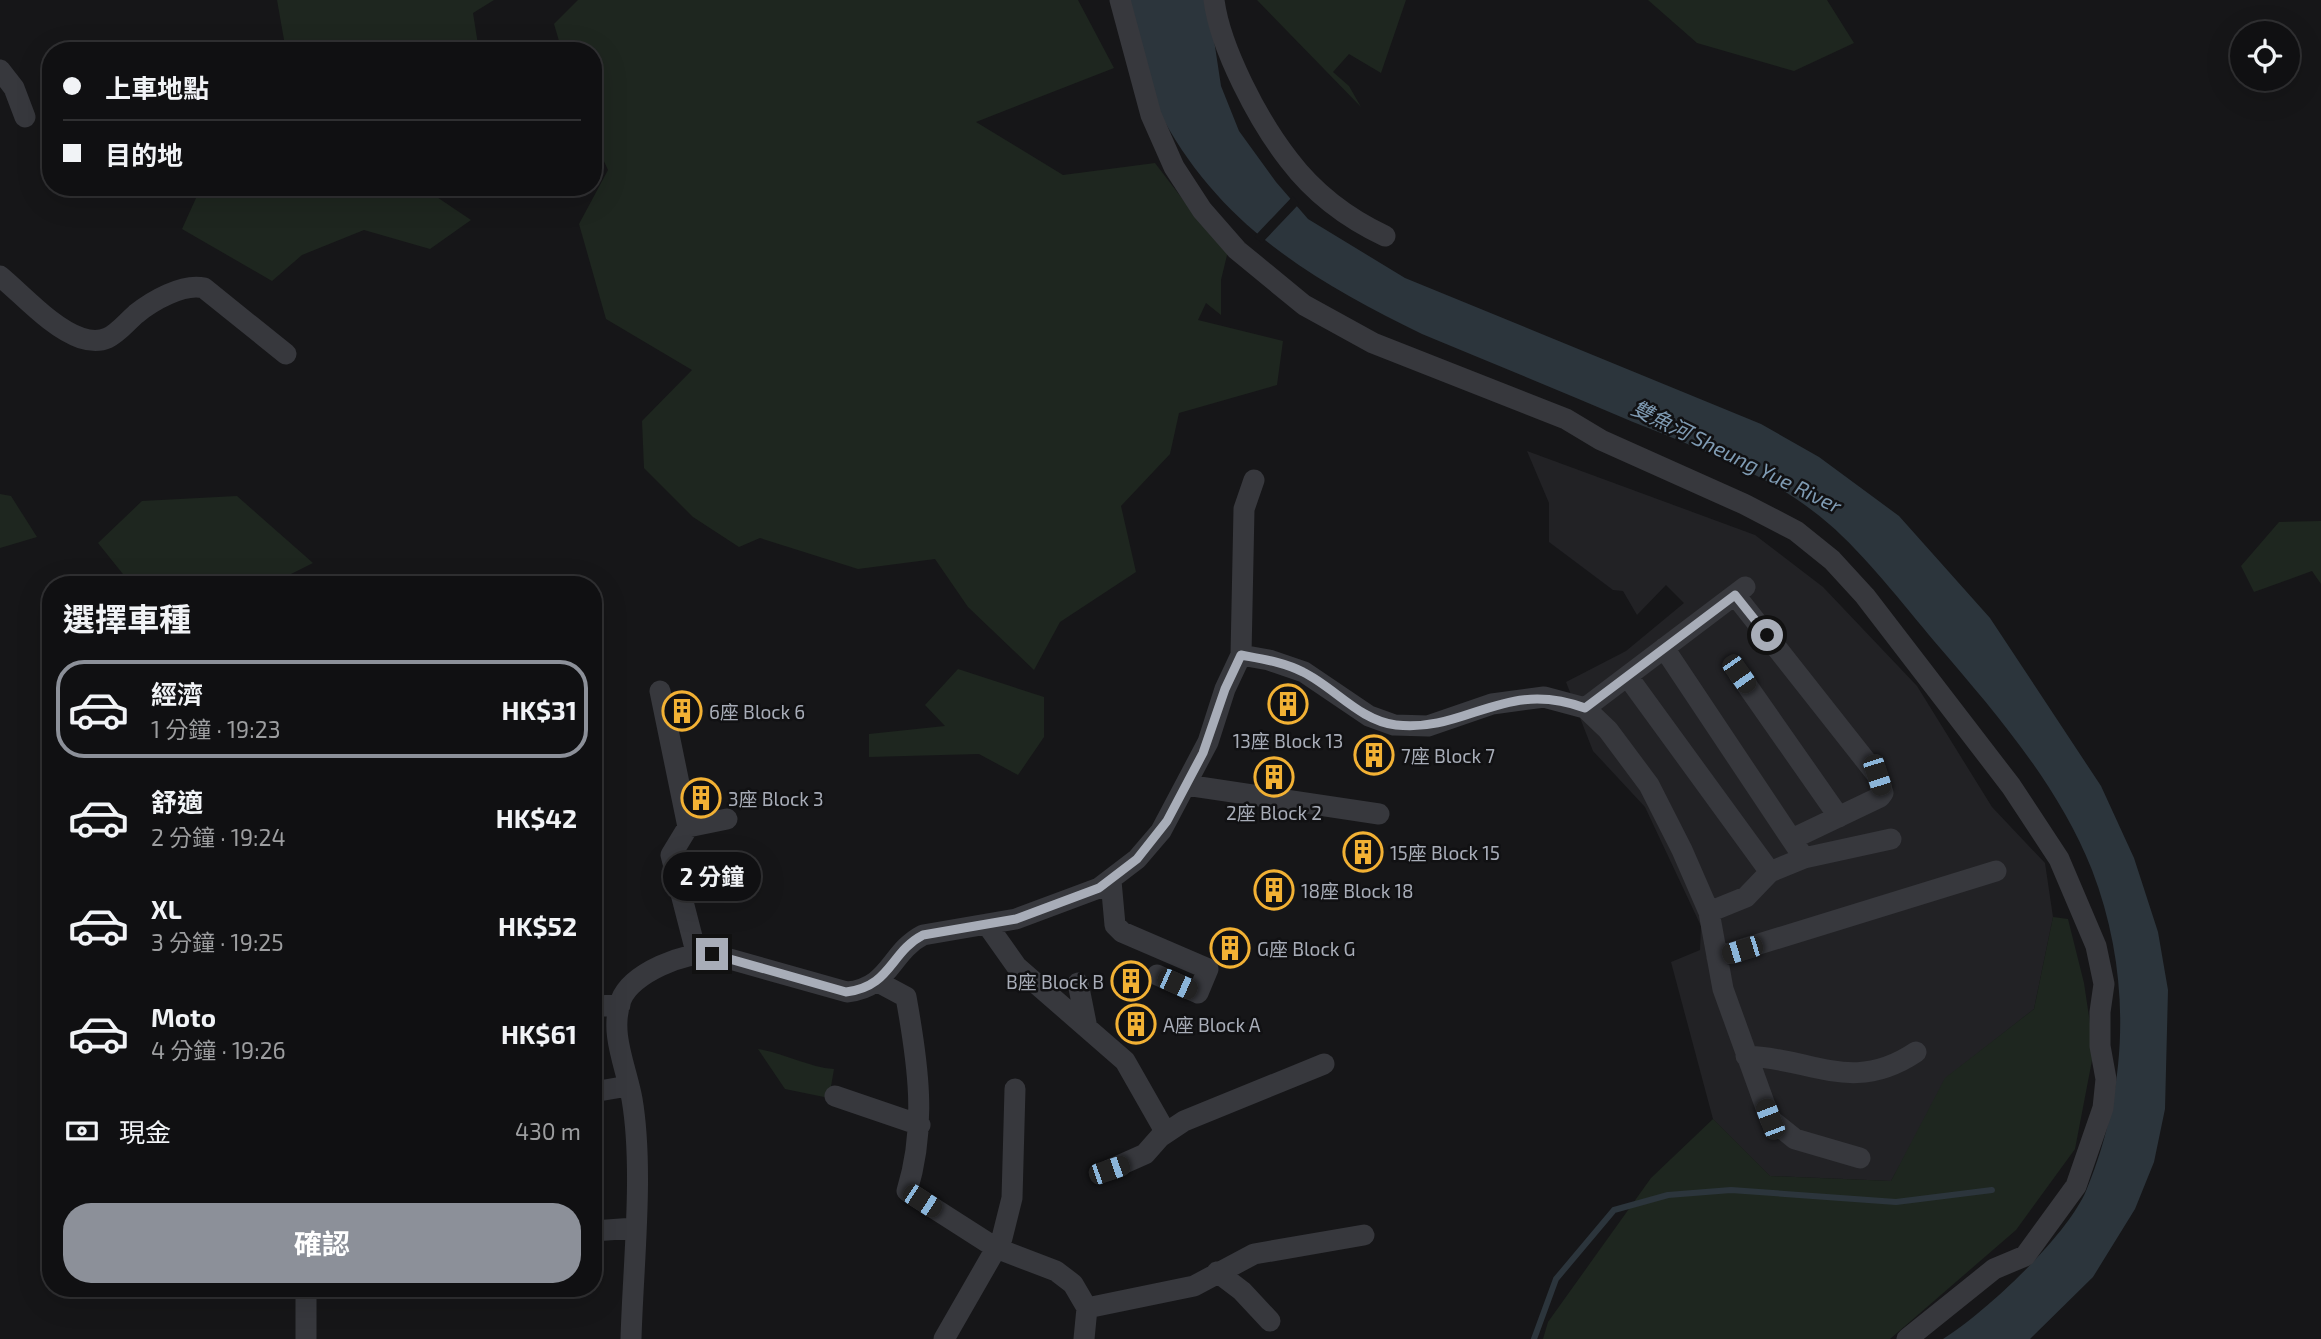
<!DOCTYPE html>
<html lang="zh-TW">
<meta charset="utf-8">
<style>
body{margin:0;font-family:"Exo 2","Noto Sans TC",sans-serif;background:#1e1e20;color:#f1f3f6;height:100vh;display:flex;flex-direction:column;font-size:26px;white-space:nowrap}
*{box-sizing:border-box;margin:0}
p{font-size:23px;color:#9c9d9f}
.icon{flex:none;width:38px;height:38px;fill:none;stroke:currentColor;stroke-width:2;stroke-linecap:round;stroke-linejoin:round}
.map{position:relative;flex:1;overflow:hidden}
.sheet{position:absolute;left:42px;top:576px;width:560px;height:721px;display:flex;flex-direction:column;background:#101012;border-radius:28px;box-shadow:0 7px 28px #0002,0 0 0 2px #303032}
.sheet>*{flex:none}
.top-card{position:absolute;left:42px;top:42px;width:560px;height:154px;border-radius:28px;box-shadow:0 7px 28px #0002,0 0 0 2px #303032;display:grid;align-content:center;height:154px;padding:0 21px;background:#101012}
.fabs{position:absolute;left:2230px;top:21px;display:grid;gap:14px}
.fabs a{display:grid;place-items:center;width:70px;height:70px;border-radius:50%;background:#101012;box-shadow:0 7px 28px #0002,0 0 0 2px #303032;font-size:35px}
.end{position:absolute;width:32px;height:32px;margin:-16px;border:9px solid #a8adb8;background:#111;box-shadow:0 0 0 4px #111}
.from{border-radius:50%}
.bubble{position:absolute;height:49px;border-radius:24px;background:#101012;box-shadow:0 7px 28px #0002,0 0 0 2px #303032;font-size:23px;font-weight:700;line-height:49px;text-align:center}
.car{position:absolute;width:21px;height:42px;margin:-21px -10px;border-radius:9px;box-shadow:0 0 5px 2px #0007;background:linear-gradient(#222 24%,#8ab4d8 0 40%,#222 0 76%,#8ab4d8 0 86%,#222 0)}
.top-card b{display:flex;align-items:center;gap:24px;height:66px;font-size:26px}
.top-card b+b{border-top:2px solid #303032}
.top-card i{width:18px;height:18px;background:#f1f3f6}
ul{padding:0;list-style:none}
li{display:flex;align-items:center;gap:21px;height:98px;margin:0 14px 10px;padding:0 7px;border:4px solid transparent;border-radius:28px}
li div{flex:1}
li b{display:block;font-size:26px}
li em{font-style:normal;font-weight:700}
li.selected{border-color:#8c9099}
li>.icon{width:63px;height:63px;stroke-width:1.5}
h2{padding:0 21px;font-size:32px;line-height:84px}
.pay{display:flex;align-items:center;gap:18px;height:77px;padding:0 21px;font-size:26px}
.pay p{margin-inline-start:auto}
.primary-button{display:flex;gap:14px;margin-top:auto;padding:14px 21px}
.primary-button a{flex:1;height:80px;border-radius:28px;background:#8c9099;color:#fff;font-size:28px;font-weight:700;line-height:80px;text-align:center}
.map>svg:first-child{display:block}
</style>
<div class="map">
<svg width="2321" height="1339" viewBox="0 0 2321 1339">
<rect width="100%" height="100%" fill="#161618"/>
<path fill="#222225" d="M1527,451l228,84 68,52 94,99 75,121 53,56 8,54 -19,92 -84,66 -59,106 -121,-5 -57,-57 -42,-157 29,-12 1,-24 -56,-119 -52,-56 -27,-69 60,-31 58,-48 -18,-18 -29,30 -14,-24 -10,-1 -64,-48v-39z"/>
<path fill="#1e261f" d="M277,0h217l-21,13 6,38h-193z
M578,0h500l36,68 -138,54 87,53 92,-12 52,68 21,20 -7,29v35l-15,-12 -8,17 85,21 -6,44 -98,28 -9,41 -49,52 15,66 -76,50 -26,48 -66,-63 -33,-48 -77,10 -98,-31 -21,9 -46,-30 -49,-49 -2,-47 50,-51 -86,-51 -27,-95 29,-54 -15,-33v-86h-31l-8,-27z
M1257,0h149l-25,73 -32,-19 -16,18 16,14 12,21z
M1648,0h179l27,43 -60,28 -97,-28z
M201,187h221l49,33 -41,29 -66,-19 -62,25 -30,26 -90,-52z
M0,494l11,2 26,41 -37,11z
M237,496l76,67 -42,21h-140l-33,-41 44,-42z
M2321,521v63l-9,-13 -58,21 -13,-26 38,-44z
M958,669l86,28v40l-26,38 -39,-21 -110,3v-23l76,-8 -20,-21z
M2053,917l15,2 16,64 10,67 -19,99 -59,81 -126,109h-347l5,-17 103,-144 62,-59 57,57 121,5 54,-103 89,-69z
M758,1049c26,4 50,18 76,20l-5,29 -44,-9z"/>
<path fill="#2c353c" d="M1129,0h79l13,86 18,45 37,51 32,37 97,59 356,146 58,33 80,59 91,102 111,168 33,72 24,74 10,58 -3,119 -11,53 -19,47 -42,68 -63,62h-87c43,-27 123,-102 143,-148 43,-103 46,-217 6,-321 -34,-86 -98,-159 -158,-229 -30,-36 -70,-87 -105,-117 -55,-48 -129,-75 -196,-102 -70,-30 -141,-59 -211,-88 -111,-54 -206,-111 -264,-225 -13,-24 -21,-81 -29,-109z"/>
<path fill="#161618" d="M1293,196l6,8 -37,39 -8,-6z"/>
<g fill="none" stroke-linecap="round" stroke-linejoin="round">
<path stroke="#2c353c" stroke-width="6" d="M1534,1339l22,-60 58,-69 54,-15 63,-5 165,12 96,-12"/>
<path stroke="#37383d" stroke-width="21" d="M1120,0l31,115 23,52 28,43 35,40 67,55 69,38 193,76 35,21 143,64 52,27 36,29 33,36 146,190 48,73 37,87 8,38 -4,28v34l6,33 -3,29 -27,78 -51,70 -31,13 -87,70
M1214,0c6,48 45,122 75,160 25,33 60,59 96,76
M0,70l14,18 11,29
M0,276c24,20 52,52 81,62 28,9 37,-8 55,-24 16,-13 47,-31 68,-26l82,66
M1735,595l142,180 6,18 -3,4 -88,42
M1664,648l140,210
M1241,655l28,5 35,12 65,44 25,9 34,1 64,-22 52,-7 41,11 23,22 41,55 33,65 27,62 14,77 47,130 25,20 65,19
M1739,674l100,143
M1628,677l142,195
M660,691l28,136
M1585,708l160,-121
M1186,785l193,29
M1111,881l4,44 7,7 86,37 -10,24 -41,-18
M1709,912l37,-15 24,-25 34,-14 87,-19
M988,926l29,41 108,94 41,72
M696,952l-25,-97 17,-28 39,-8
M1717,957l279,-86
M878,982l28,15c12,66 21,129 1,194l89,57 60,23 17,13 14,24 -3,31
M1078,983l9,45
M593,1006l27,-1
M1746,1056c66,2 106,39 170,-4
M593,1092l35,-6
M835,1096l85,29
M1109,1170l36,-16 15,-17 24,-16 140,-57
M593,1231l42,-3
M1217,1272l25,19 28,30
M1087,1308l107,-22 60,-32 110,-19
M306,1339v-51
M631,1339c2,-74 13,-169 1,-240 -6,-33 -23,-66 -11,-99 10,-27 65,-49 91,-46l135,38c43,-4 43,-40 76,-57l93,-16 83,-31 38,-29 24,-28 47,-89 17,-53 16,-34 3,-146 10,-29
M944,1339l58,-101 10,-40 3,-109"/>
</g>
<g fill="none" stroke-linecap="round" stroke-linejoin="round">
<path stroke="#a8adb8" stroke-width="9" d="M712,954l134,38c45,-5 44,-40 77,-57l93,-16 83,-31 38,-29 30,-38 36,-68 22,-64 16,-34c21,4 43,7 62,17 31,15 57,49 93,53 71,8 108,-47 189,-17l150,-113 32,40"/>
</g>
<defs>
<g id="building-ring" transform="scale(2.0125)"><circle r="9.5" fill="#111113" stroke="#f2b134" stroke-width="1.5"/><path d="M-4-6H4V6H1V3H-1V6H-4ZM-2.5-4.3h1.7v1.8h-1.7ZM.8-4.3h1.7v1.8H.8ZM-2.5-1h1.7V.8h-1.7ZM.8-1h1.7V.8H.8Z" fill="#f2b134"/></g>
</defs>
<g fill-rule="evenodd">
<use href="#building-ring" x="1288" y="704"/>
<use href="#building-ring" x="682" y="711"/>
<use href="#building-ring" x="1374" y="755"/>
<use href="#building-ring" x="1274" y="777"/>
<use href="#building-ring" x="701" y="798"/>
<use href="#building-ring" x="1363" y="852"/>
<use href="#building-ring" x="1274" y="890"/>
<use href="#building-ring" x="1230" y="948"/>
<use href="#building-ring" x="1131" y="981"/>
<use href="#building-ring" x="1136" y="1024"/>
</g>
<g text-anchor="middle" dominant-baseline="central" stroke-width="5" stroke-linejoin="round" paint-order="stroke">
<g font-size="19" fill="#a8adb8" stroke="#111113" text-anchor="start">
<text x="709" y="711">6座 Block 6</text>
<text x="1288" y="740" text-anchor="middle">13座 Block 13</text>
<text x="1401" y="755">7座 Block 7</text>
<text x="728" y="798">3座 Block 3</text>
<text x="1274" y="812" text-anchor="middle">2座 Block 2</text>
<text x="1390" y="852">15座 Block 15</text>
<text x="1301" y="890">18座 Block 18</text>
<text x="1257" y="948">G座 Block G</text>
<text x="1104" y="981" text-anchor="end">B座 Block B</text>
<text x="1163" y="1024">A座 Block A</text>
</g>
<g font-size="21" font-style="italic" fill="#7f9bb3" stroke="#111113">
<text transform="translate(1737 456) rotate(26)">雙魚河 Sheung Yue River</text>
</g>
</g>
</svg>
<div class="fabs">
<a><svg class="icon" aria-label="locate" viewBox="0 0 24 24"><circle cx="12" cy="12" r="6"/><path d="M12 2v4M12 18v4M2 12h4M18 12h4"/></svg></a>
</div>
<i class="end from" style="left:1767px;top:635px"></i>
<i class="end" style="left:712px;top:954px"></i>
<div class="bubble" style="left:663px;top:852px;width:98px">2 分鐘</div>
<i class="car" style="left:1739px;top:674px;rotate:145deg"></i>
<i class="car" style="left:1877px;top:775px;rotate:162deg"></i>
<i class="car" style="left:1742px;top:950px;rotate:253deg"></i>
<i class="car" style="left:1177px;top:984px;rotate:114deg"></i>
<i class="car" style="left:1770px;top:1119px;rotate:339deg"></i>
<i class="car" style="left:1109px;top:1170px;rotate:71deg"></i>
<i class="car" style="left:922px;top:1201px;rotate:123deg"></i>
<div class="top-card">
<b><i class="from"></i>上車地點</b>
<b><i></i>目的地</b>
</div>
<section class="sheet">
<h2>選擇車種</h2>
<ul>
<li class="selected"><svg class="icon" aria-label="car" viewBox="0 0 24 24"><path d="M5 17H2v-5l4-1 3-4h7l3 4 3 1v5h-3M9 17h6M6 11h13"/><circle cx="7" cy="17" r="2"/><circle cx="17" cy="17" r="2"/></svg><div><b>經濟</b><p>1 分鐘 · 19:23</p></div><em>HK$31</em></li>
<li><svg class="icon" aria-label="car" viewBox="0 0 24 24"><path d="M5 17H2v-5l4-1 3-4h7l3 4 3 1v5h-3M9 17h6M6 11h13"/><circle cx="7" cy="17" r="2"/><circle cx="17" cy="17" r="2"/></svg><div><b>舒適</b><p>2 分鐘 · 19:24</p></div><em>HK$42</em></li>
<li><svg class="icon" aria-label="car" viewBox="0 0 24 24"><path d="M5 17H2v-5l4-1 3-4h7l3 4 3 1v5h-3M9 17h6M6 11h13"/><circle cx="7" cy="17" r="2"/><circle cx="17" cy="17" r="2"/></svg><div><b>XL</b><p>3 分鐘 · 19:25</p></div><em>HK$52</em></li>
<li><svg class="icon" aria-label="car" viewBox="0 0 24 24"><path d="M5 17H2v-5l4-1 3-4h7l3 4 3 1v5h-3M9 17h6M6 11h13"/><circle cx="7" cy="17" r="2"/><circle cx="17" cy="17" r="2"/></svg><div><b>Moto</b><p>4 分鐘 · 19:26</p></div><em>HK$61</em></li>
</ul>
<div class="pay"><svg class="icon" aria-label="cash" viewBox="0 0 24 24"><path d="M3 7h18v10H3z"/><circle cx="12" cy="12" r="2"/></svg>現金<p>430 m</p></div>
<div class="primary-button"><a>確認</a></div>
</section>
</div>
